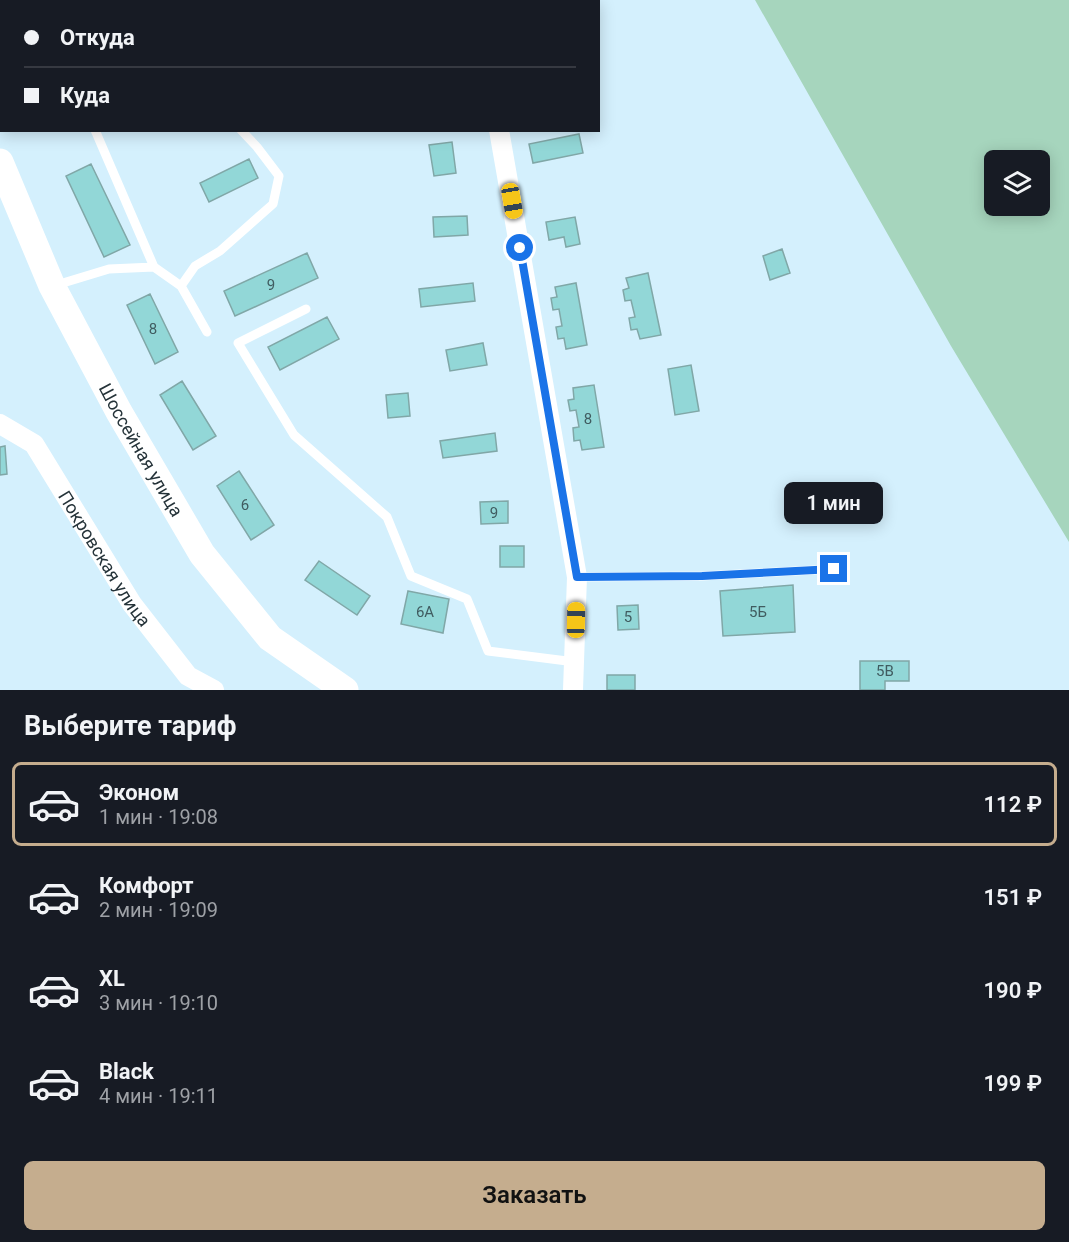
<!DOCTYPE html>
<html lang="ru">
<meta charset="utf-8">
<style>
body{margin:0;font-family:Roboto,sans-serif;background:#20242c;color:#f1f3f6;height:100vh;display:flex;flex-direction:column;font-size:22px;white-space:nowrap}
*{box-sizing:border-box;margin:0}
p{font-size:20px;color:#9ea1a6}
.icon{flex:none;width:33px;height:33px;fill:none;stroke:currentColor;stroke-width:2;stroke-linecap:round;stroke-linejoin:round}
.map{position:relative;height:690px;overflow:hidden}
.panel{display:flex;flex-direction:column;background:#171b24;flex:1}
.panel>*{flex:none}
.banner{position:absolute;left:0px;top:0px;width:600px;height:132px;box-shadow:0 3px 15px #0003;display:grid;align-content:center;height:132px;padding:0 24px;background:#171b24}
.buttons{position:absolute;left:984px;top:150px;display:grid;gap:12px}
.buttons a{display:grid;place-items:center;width:66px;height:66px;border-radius:9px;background:#171b24;box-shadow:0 3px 15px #0003;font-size:30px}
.end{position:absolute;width:27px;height:27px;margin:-14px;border:8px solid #1a73e8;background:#fff;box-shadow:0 0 0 3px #fff}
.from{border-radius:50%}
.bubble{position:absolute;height:42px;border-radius:9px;background:#171b24;box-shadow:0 3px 15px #0003;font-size:20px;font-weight:600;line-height:42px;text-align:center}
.car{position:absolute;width:18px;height:36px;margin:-18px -9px;border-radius:8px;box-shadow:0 0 4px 2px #0007;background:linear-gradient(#f5c518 24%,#345 0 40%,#f5c518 0 76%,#345 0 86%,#f5c518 0)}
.banner b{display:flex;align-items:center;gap:21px;height:57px;font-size:22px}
.banner b+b{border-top:2px solid #363941}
.banner i{width:15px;height:15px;background:#f1f3f6}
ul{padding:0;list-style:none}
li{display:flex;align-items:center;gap:18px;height:84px;margin:0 12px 9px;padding:0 12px;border:3px solid transparent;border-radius:9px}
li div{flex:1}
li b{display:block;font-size:22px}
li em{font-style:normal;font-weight:600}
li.active{border-color:#c5ad8e}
li>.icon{width:54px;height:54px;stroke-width:1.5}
h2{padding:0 24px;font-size:27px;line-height:72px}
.action{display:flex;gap:12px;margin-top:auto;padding:12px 24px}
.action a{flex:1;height:69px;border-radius:9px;background:#c5ad8e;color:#111;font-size:24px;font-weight:600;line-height:69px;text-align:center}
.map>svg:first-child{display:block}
</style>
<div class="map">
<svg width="1069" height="690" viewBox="0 0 1069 690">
<rect width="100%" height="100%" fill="#d4f0fd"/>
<path fill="#a6d5bd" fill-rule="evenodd" d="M755,0h314v542l-118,-196zM994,160h46v46h-46z"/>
<path fill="#92d7d7" stroke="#80a7a7" stroke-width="1.5" d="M579,134l4,19 -50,10 -4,-19z
M452,142l4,31 -22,3 -5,-31z
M249,159l9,19 -49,24 -9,-19z
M91,164l39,81 -26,12 -38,-81z
M467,216l1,19 -34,2 -1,-20z
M575,217l5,27 -14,3 -2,-10 -15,3 -3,-18z
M782,249l8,24 -20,7 -7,-24z
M307,253l11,25 -83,38 -11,-25z
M648,273l13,62 -21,4 -3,-10 -6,1 -2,-12 6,-1 -4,-17 -6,1 -2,-11 6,-2 -3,-10z
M473,283l2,18 -54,6 -2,-18z
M576,283l11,62 -21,4 -2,-11 -6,1 -2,-12 6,-1 -3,-17 -6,1 -2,-12 6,-1 -2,-10z
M150,294l28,58 -23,12 -28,-59z
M327,317l12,22 -59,31 -12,-23z
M483,343l4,22 -37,6 -4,-21z
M691,365l8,46 -24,4 -7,-46z
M182,381l34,55 -23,14 -33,-55z
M594,385l10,62 -22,3 -2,-10 -6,1 -1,-13 6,-1 -3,-17 -6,1 -2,-11 6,-1 -1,-11z
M408,393l2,23 -22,2 -2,-23z
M495,433l2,18 -54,7 -3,-17z
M5,446l2,28 -7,1v-28z
M239,471l35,54 -23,15 -34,-54z
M508,501v22l-27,1 -1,-22z
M500,546h24v21h-24z
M319,561l51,35 -13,19 -52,-35z
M793,585l2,47 -72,4 -3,-45z
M408,591l41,8 -6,34 -42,-9z
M638,605l1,24 -21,1 -1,-24z
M860,661h49v20h-24v9h-25z
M607,675h28v15h-28z"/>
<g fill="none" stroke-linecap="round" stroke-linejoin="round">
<path stroke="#fff" stroke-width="9" d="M0,37h2
M95,130l59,137 27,19 26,46
M53,286l56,-17 45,-2
M181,286l14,-20 25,-15 53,-47 6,-28 -22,-29 -16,-17
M306,309l-68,34 56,92 93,82 24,59 56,23 21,52 87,11
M577,577l125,-1 132,-7"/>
<g stroke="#fff" stroke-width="20">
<path d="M477,0v2"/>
<path d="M499,130l78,447 -4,113"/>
<path id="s1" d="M0,424l34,20 98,160 56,72 26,14"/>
</g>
<path stroke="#fff" stroke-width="27" id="s2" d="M0,162l52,124 67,126 83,142 68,84 75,52"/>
</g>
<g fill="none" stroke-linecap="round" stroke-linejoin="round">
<path stroke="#1a73e8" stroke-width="8" d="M520,248l57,329 125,-1 132,-7"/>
</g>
<g text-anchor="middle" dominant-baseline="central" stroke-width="6" stroke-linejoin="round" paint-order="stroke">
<g font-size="15" fill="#405c60">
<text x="271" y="285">9</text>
<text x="153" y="329">8</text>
<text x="588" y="419">8</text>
<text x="245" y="505">6</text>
<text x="494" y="513">9</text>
<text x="425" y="612">6А</text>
<text x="758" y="612">5Б</text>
<text x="628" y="617">5</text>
<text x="885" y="671">5В</text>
</g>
<g font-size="18" fill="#253339" stroke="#fff">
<text stroke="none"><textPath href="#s2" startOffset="321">Шоссейная улица</textPath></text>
<text stroke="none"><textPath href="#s1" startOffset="174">Покровская улица</textPath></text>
</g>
</g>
</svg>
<div class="buttons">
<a><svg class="icon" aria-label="layers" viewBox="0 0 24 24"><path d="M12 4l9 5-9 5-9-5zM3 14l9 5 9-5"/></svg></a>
</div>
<i class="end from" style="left:520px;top:248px"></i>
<i class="end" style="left:834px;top:569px"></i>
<div class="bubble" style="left:784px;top:482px;width:99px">1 мин</div>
<i class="car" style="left:512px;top:201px;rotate:170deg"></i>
<i class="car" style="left:576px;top:620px;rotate:1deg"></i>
<div class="banner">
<b><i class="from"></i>Откуда</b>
<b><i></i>Куда</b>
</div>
</div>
<section class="panel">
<h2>Выберите тариф</h2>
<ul>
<li class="active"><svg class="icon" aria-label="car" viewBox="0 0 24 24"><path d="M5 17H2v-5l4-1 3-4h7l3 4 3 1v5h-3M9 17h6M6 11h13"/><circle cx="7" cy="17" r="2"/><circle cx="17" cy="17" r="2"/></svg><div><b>Эконом</b><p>1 мин · 19:08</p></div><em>112 ₽</em></li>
<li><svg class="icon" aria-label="car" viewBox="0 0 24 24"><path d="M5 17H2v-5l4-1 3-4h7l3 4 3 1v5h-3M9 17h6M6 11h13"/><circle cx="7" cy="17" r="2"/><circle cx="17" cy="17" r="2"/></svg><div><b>Комфорт</b><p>2 мин · 19:09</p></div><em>151 ₽</em></li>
<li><svg class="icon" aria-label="car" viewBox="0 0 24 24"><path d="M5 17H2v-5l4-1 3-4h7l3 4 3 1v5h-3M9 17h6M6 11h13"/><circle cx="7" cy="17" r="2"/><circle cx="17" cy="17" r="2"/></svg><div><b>XL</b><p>3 мин · 19:10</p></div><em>190 ₽</em></li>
<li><svg class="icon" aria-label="car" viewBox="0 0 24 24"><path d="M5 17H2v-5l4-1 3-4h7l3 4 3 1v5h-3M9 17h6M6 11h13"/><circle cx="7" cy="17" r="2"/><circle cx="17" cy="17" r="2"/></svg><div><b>Black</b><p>4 мин · 19:11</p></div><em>199 ₽</em></li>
</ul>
<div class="action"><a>Заказать</a></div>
</section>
